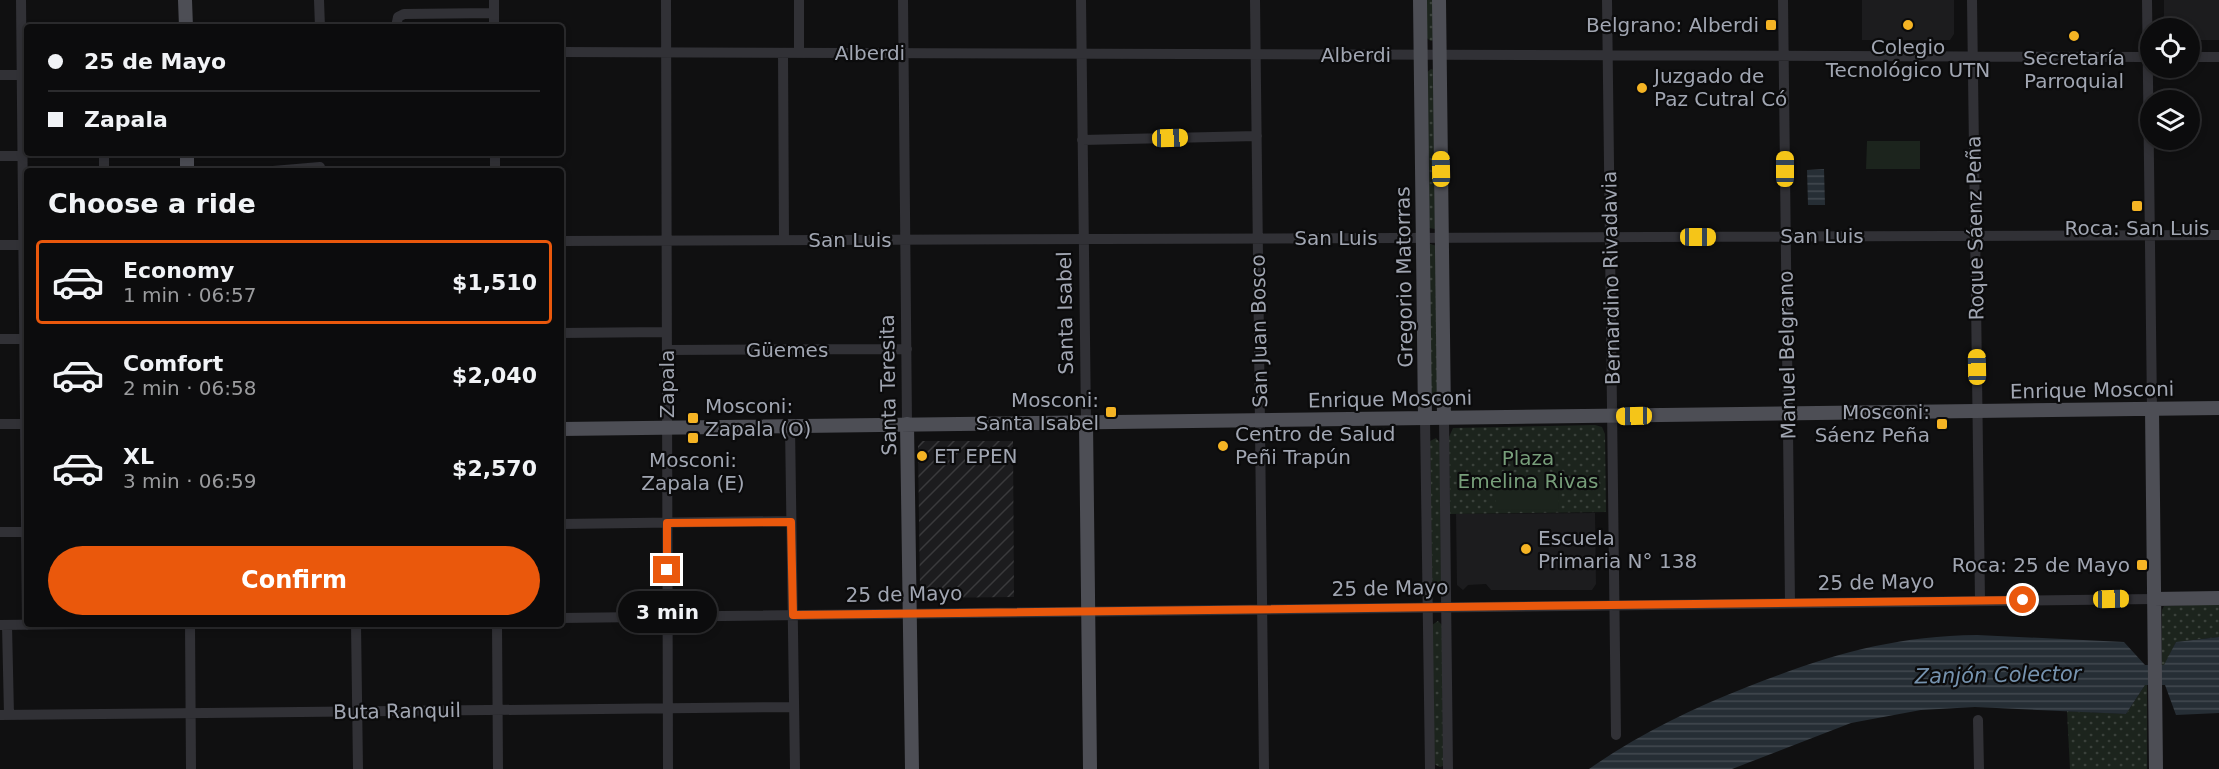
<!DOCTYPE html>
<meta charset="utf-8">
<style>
body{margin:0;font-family:"DejaVu Sans",sans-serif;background:#1a1a1b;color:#f1f3f6;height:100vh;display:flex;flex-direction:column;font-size:22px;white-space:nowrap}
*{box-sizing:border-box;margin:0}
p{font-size:20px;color:#9a9b9d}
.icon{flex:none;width:33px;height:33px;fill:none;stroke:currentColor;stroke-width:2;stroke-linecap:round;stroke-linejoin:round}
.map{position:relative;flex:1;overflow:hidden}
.details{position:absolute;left:24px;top:168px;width:540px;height:459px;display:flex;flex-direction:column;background:#0c0c0d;border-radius:6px;box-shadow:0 3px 9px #0003,0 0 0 2px #2c2c2e}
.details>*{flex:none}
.hud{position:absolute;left:24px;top:24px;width:540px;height:132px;border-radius:6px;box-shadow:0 3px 9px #0003,0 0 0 2px #2c2c2e;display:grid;align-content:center;height:132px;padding:0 24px;background:#0c0c0d}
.tools{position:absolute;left:2140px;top:18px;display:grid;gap:12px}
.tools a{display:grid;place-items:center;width:60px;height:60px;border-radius:50%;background:#0c0c0d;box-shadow:0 3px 9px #0003,0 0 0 2px #2c2c2e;font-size:30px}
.end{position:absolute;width:27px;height:27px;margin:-14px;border:8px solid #ea580c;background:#fff;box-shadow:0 0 0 3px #fff}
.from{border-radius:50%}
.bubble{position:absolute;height:42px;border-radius:21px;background:#0c0c0d;box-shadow:0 3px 9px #0003,0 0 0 2px #2c2c2e;font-size:20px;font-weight:800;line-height:42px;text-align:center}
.car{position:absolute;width:18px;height:36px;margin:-18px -9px;border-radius:8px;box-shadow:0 0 4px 2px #0007;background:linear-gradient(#f5c518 24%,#345 0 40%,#f5c518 0 76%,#345 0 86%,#f5c518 0)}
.hud b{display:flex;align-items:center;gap:21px;height:57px;font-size:22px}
.hud b+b{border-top:2px solid #2c2c2e}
.hud i{width:15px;height:15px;background:#f1f3f6}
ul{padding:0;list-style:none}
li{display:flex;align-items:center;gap:18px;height:84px;margin:0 12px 9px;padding:0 12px;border:3px solid transparent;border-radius:6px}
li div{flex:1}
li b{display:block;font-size:22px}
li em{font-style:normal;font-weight:800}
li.current{border-color:#ea580c}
li>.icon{width:54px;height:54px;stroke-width:1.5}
h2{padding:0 24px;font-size:27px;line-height:72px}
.primary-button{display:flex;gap:12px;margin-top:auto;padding:12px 24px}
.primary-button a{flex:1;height:69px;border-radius:36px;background:#ea580c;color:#fff;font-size:24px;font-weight:800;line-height:69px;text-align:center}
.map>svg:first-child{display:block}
</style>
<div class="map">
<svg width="2219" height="769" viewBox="0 0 2219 769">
<defs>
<pattern id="industrial-furrows" width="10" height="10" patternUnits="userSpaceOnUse" patternTransform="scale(1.5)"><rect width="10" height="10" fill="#1c1c1e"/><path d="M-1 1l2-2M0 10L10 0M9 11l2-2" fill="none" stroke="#3a3a3c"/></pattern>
<pattern id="grass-dots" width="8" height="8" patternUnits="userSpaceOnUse" patternTransform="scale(1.5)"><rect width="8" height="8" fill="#1c241d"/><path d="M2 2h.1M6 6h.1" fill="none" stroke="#3a413b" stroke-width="1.8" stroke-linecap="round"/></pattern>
<pattern id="water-rules" width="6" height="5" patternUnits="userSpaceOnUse" patternTransform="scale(1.5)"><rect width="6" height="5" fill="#262e35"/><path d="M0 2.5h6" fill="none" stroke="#424950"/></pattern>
</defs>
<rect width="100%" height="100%" fill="#101011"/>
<path fill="#1c1c1e" d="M1862,0h92v34l-4,6h-88z
M2164,0h55v40h-29v-12h-26z
M1595,513l1,71 -4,6h-101l-5,-6 -18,1 -5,5 -6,-5 -1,-71z"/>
<path fill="url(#industrial-furrows)" d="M922,441h91l1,156 -88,1 -6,-7 -2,-145z"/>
<path fill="url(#grass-dots)" d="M1425,0h10l-1,40 -3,1 -6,-4z
M1431,69l3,1 1,159 -6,-1 -3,-155z
M1430,244l7,2v156l-2,1 -5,-3 -2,-153z
M1595,425l7,2 3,7 1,78 -156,2 -1,-77 4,-9z
M1436,438l4,5 1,142 -4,3 -5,-2 -2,-145z
M2219,604v33l-43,5 -11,23h-3v-55l2,-4z
M1438,621l4,4 1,141 -3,1 -6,-3 -2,-139z
M2145,685h2v84h-77l-3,-58 59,3z"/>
<path fill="#1c241d" d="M1867,141h53v28h-54z
M1558,475l1,34 -63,1v-34z"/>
<path fill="url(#water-rules)" d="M1824,169l1,36h-17l-1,-35z
M1977,635l147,7 21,23h19l12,-23 43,-5v76l-43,2 -11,-30h-20l-19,29 -151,-7 -54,3 -70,13 -119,46h-143c50,-35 102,-60 158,-82 79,-31 144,-51 230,-52z"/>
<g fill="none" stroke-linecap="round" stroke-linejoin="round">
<path stroke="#313136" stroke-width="10" d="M21,0l6,625
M319,0l1,27
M494,0v27
M666,0l2,769
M903,0l4,424
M1081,0l5,422
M1255,0l9,769
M1607,0l9,735
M1783,0l7,603
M1972,0l8,601
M2147,0l5,409
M396,27l2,-10 6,-3 90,-1
M561,52l1590,5
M783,53l1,187
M799,53v-53
M2190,57h29
M0,75h27
M1082,140l175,-4
M104,153v18
M495,153v18
M0,156h22
M273,171l47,-4
M561,241l1658,-6
M0,245h27
M561,333l106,-1
M0,339h27
M667,350l240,-1
M1425,418l5,351
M1444,418l4,351
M0,424h27
M790,426l5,343
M561,524l230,-3
M0,532h26
M561,618l1593,-19
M190,624l1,145
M356,624l2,145
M497,624l1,145
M0,625l81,-1
M7,625l2,90
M0,715l794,-8
M1978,720l1,49"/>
<path stroke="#4d4e55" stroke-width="14" d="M185,0l1,27
M1420,0l5,418
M1439,0l5,418
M187,153v18
M2152,409l4,360
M1086,422l4,347
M907,424l5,345
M561,429l1658,-21
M2154,599l65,-1"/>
</g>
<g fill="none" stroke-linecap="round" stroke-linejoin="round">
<path stroke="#ea580c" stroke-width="8" d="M667,570v-47l124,-1 2,93 1230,-15"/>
</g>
<g fill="#f5b424" stroke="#0b0b0c" stroke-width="2">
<rect x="1765" y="19" width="12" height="12" rx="3"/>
<circle cx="1908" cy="25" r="6"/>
<circle cx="2074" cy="36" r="6"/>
<circle cx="1642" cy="88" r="6"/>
<rect x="2131" y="200" width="12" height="12" rx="3"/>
<rect x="1105" y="406" width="12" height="12" rx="3"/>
<rect x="687" y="412" width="12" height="12" rx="3"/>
<rect x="1936" y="418" width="12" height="12" rx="3"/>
<rect x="687" y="432" width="12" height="12" rx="3"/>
<circle cx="1223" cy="446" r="6"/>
<circle cx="922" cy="456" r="6"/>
<circle cx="1526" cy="549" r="6"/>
<rect x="2136" y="559" width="12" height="12" rx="3"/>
</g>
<g text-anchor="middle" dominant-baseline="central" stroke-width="4.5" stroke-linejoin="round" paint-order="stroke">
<g font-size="20" fill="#a1a6b2" stroke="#0b0b0c" text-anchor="start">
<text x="1759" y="25" text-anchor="end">Belgrano: Alberdi</text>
<text x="1908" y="47" text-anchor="middle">Colegio<tspan x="1908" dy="23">Tecnológico UTN</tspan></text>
<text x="2074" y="58" text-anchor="middle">Secretaría<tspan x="2074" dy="23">Parroquial</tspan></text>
<text x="1654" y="76">Juzgado de<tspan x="1654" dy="23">Paz Cutral Có</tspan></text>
<text x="2137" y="228" text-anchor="middle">Roca: San Luis</text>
<text x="1099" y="400" text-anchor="end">Mosconi:<tspan x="1099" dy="23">Santa Isabel</tspan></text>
<text x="705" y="406">Mosconi:<tspan x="705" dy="23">Zapala (O)</tspan></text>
<text x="1930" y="412" text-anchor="end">Mosconi:<tspan x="1930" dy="23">Sáenz Peña</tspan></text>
<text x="1235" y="434">Centro de Salud<tspan x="1235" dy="23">Peñi Trapún</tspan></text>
<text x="934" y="456">ET EPEN</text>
<text x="693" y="460" text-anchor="middle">Mosconi:<tspan x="693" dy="23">Zapala (E)</tspan></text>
<text x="1538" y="538">Escuela<tspan x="1538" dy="23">Primaria N° 138</tspan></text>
<text x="2130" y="565" text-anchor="end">Roca: 25 de Mayo</text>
</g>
<g font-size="20" fill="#a1a6b2" stroke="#0b0b0c">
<text x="870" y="53">Alberdi</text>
<text x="1356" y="55">Alberdi</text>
<text transform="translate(1975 228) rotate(-91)">Roque Sáenz Peña</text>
<text x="1822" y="236">San Luis</text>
<text x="1336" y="238">San Luis</text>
<text x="850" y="240">San Luis</text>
<text transform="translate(1404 277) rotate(-91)">Gregorio Matorras</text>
<text transform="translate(1611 278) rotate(-91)">Bernardino Rivadavia</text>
<text transform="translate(1065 313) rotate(-91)">Santa Isabel</text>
<text transform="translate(1259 331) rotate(-91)">San Juan Bosco</text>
<text x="787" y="350">Güemes</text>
<text transform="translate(1787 355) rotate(-91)">Manuel Belgrano</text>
<text transform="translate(667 384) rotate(-90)">Zapala</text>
<text transform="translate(888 385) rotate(-91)">Santa Teresita</text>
<text transform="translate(2092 390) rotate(-1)">Enrique Mosconi</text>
<text transform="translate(1390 399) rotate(-1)">Enrique Mosconi</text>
<text transform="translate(1876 582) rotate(-1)">25 de Mayo</text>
<text transform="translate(1390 588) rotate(-1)">25 de Mayo</text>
<text transform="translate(904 594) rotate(-1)">25 de Mayo</text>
<text transform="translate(397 711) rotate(-1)">Buta Ranquil</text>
</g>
<g font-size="20" fill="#779e7a" stroke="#0b0b0c">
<text x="1528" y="458">Plaza<tspan x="1528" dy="23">Emelina Rivas</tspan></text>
</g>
<g font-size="21" font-style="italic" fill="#7693af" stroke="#0b0b0c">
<text transform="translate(1998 675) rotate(-1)">Zanjón Colector</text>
</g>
</g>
</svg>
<div class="tools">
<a><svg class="icon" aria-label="locate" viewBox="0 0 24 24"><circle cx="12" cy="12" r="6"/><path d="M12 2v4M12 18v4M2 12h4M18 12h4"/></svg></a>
<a><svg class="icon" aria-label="layers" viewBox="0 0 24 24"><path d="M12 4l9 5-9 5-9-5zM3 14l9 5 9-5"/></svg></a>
</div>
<i class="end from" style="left:2023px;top:600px"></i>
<i class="end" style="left:667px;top:570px"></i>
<div class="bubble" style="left:618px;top:591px;width:99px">3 min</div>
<i class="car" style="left:1170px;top:138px;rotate:88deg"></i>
<i class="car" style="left:1441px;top:169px;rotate:359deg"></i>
<i class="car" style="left:1785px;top:169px;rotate:0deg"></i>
<i class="car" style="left:1698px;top:237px;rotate:90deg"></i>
<i class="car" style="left:1977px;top:367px;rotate:359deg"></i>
<i class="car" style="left:1634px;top:416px;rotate:269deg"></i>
<i class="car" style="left:2111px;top:599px;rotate:89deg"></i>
<div class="hud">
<b><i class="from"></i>25 de Mayo</b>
<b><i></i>Zapala</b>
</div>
<section class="details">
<h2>Choose a ride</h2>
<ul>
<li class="current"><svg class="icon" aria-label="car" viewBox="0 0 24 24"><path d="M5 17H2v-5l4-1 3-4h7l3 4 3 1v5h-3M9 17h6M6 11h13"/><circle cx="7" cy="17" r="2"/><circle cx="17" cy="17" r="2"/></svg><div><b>Economy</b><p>1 min · 06:57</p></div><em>$1,510</em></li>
<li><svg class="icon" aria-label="car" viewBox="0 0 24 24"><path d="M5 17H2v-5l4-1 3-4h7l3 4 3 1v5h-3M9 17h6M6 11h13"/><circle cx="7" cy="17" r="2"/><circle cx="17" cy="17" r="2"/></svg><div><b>Comfort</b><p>2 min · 06:58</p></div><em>$2,040</em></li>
<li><svg class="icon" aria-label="car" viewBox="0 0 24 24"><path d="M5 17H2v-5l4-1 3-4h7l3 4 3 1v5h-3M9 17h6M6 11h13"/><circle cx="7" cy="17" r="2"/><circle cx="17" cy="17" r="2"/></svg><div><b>XL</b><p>3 min · 06:59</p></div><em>$2,570</em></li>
</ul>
<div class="primary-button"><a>Confirm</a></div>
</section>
</div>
